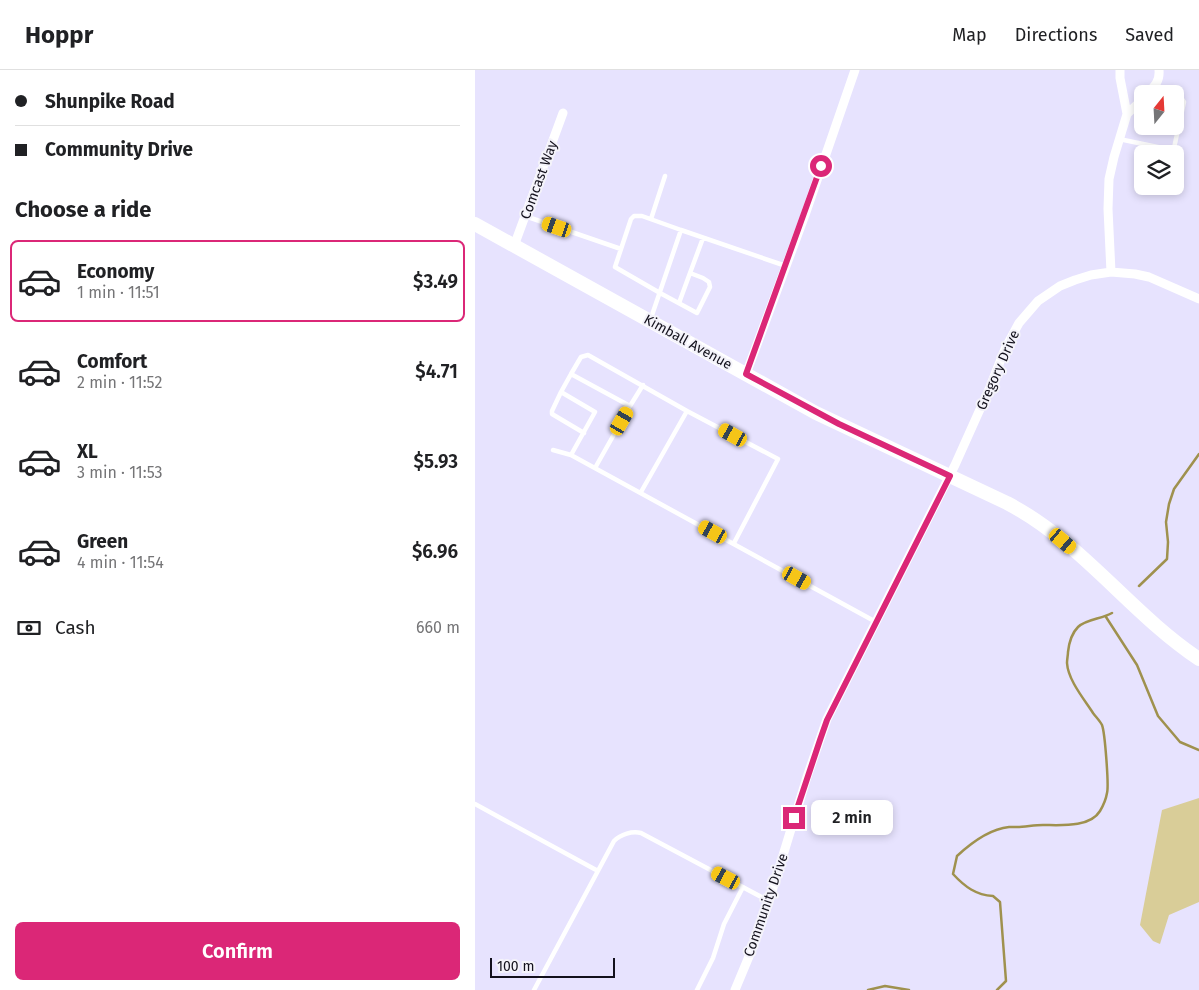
<!DOCTYPE html>
<meta charset="utf-8">
<style>
body{margin:0;font-family:"Fira Sans",sans-serif;background:#f6f6f6;color:#202124;height:100vh;display:flex;flex-direction:column;font-size:19px;white-space:nowrap}
*{box-sizing:border-box;margin:0}
p{font-size:16px;color:#757577}
.icon{flex:none;width:28px;height:28px;fill:none;stroke:currentColor;stroke-width:2;stroke-linecap:round;stroke-linejoin:round}
.map{position:relative;flex:1;overflow:hidden}
.sheet{display:flex;flex-direction:column;background:#fff;width:475px}
.sheet>*{flex:none}
.guide{display:grid;align-content:center;height:110px;padding:0 15px;background:#fff}
.needle{width:32px;rotate:18deg}
.buttons{position:absolute;left:659px;top:15px;display:grid;gap:10px}
.buttons a{display:grid;place-items:center;width:50px;height:50px;border-radius:8px;background:#fff;box-shadow:0 2px 8px #0003;font-size:25px}
.scale{position:absolute;left:15px;bottom:12px;width:125px;box-sizing:border-box;padding-left:5px;border:2px solid #13111c;border-top:0;font-size:14px;line-height:18px;white-space:nowrap;color:#13111c;-webkit-text-stroke:4px #f4f3fa;paint-order:stroke}
.end{position:absolute;width:22px;height:22px;margin:-11px;border:6px solid #db2777;background:#fff;box-shadow:0 0 0 2px #fff}
.from{border-radius:50%}
.bubble{position:absolute;height:35px;border-radius:8px;background:#fff;box-shadow:0 2px 8px #0003;font-size:16px;font-weight:600;line-height:35px;text-align:center}
.car{position:absolute;width:15px;height:30px;margin:-15px -8px;border-radius:6px;box-shadow:0 0 4px 1px #0007;background:linear-gradient(#f5c518 24%,#345 0 40%,#f5c518 0 76%,#345 0 86%,#f5c518 0)}
.guide b{display:flex;align-items:center;gap:18px;height:48px;font-size:19px}
.guide b+b{border-top:1px solid #e0e0e0}
.guide i{width:12px;height:12px;background:#202124}
ul{padding:0;list-style:none}
li{display:flex;align-items:center;gap:15px;height:82px;margin:0 10px 8px;padding:0 5px;border:2px solid transparent;border-radius:8px}
li div{flex:1}
li b{display:block;font-size:19px}
li em{font-style:normal;font-weight:600}
li.on{border-color:#db2777}
li>.icon{width:45px;height:45px;stroke-width:1.5}
h2{padding:0 15px;font-size:22px;line-height:60px}
.pay{display:flex;align-items:center;gap:12px;height:55px;padding:0 15px;font-size:19px}
.pay p{margin-inline-start:auto}
.cta{display:flex;gap:10px;margin-top:auto;padding:10px 15px}
.cta a{flex:1;height:58px;border-radius:8px;background:#db2777;color:#fff;font-size:20px;font-weight:600;line-height:58px;text-align:center}
header{display:flex;align-items:center;gap:30px;box-sizing:border-box;height:70px;padding:0 25px;background:#fff;border-bottom:1px solid #e0e0e0}
header strong{font-size:24px}
nav{display:flex;gap:28px;margin-inline-start:auto;font-size:18px}
main{display:flex;flex:1;min-height:0}
.map>svg:first-child{display:block}
</style>
<header>
<strong>Hoppr</strong>
<nav><a>Map</a><a>Directions</a><a>Saved</a></nav>
</header>
<main>
<section class="sheet">
<div class="guide">
<b><i class="from"></i>Shunpike Road</b>
<b><i></i>Community Drive</b>
</div>
<h2>Choose a ride</h2>
<ul>
<li class="on"><svg class="icon" aria-label="car" viewBox="0 0 24 24"><path d="M5 17H2v-5l4-1 3-4h7l3 4 3 1v5h-3M9 17h6M6 11h13"/><circle cx="7" cy="17" r="2"/><circle cx="17" cy="17" r="2"/></svg><div><b>Economy</b><p>1 min · 11:51</p></div><em>$3.49</em></li>
<li><svg class="icon" aria-label="car" viewBox="0 0 24 24"><path d="M5 17H2v-5l4-1 3-4h7l3 4 3 1v5h-3M9 17h6M6 11h13"/><circle cx="7" cy="17" r="2"/><circle cx="17" cy="17" r="2"/></svg><div><b>Comfort</b><p>2 min · 11:52</p></div><em>$4.71</em></li>
<li><svg class="icon" aria-label="car" viewBox="0 0 24 24"><path d="M5 17H2v-5l4-1 3-4h7l3 4 3 1v5h-3M9 17h6M6 11h13"/><circle cx="7" cy="17" r="2"/><circle cx="17" cy="17" r="2"/></svg><div><b>XL</b><p>3 min · 11:53</p></div><em>$5.93</em></li>
<li><svg class="icon" aria-label="car" viewBox="0 0 24 24"><path d="M5 17H2v-5l4-1 3-4h7l3 4 3 1v5h-3M9 17h6M6 11h13"/><circle cx="7" cy="17" r="2"/><circle cx="17" cy="17" r="2"/></svg><div><b>Green</b><p>4 min · 11:54</p></div><em>$6.96</em></li>
</ul>
<div class="pay"><svg class="icon" aria-label="cash" viewBox="0 0 24 24"><path d="M3 7h18v10H3z"/><circle cx="12" cy="12" r="2"/></svg>Cash<p>660 m</p></div>
<div class="cta"><a>Confirm</a></div>
</section>
<div class="map">
<svg width="724" height="920" viewBox="0 0 724 920">
<rect width="100%" height="100%" fill="#e7e3fe"/>
<path fill="#d9cd98" d="M724,728v104l-30,13 -9,29 -7,-3 -13,-16 22,-115z"/>
<g fill="none" stroke-linecap="round" stroke-linejoin="round">
<path stroke="#9f914e" stroke-width="2.5" d="M664,516l28,-27 1,-17 -2,-20 3,-18 5,-15 25,-35
M631,547l31,48 21,51 22,26 19,8
M393,920l17,-4 24,4
M522,920l9,-9 -6,-79 -7,-6c-17,-1 -28,-9 -40,-22l4,-18c14,-13 32,-27 52,-29 3,0 4,0 8,0 8,0 17,-2 26,-2 16,0 47,3 57,-14 3,-5 6,-12 7,-18 2,-7 -2,-60 -5,-68 -2,-4 -6,-8 -9,-12 -9,-14 -25,-33 -26,-50 0,-4 1,-8 1,-11 1,-9 4,-19 10,-25 8,-8 24,-8 34,-14"/>
<path stroke="#fff" stroke-width="4.5" d="M680,16l19,8
M644,69l53,11 2,-2 10,-46 -2,-3 -7,-5
M50,146l96,33 -6,18 45,26 37,20 13,-26 -1,-5 -6,-4 -13,-5 13,-35
M176,149l14,-43
M146,179l10,-30 3,-3h8l39,14
M204,233l11,-30
M176,248l30,-88 105,36
M86,322l10,-18
M155,336l13,-21
M212,341l91,48 -44,84
M78,380l18,5 305,167
M96,385l24,-43 -34,-20 -9,19v3l32,19
M120,398l35,-62 -59,-32 10,-17 7,-2 99,56 -46,81
M0,734l123,67
M59,920l80,-149c7,-7 18,-10 27,-8l128,68
M222,920l16,-32 11,-34 19,-37"/>
<path stroke="#fff" stroke-width="9" d="M645,0v8l7,36
M672,24c8,-8 13,-13 12,-24
M39,176l49,-133
M636,202l-3,-63 1,-30 5,-22 13,-43 16,-15
M271,304l59,-159 50,-145
M260,920l15,-36 19,-53 38,-124 20,-58 128,-254 35,-78 15,-38 14,-26 19,-22 22,-15 15,-6 16,-5 20,-3 24,2 14,3 50,22"/>
<path stroke="#fff" stroke-width="14" d="M0,154l341,189 191,90c75,39 123,110 192,156"/>
</g>
<g fill="none" stroke-linecap="round" stroke-linejoin="round">
<path stroke="#db2777" stroke-width="6" d="M319,748l26,-78 7,-20 123,-244 -111,-52 -93,-50 75,-208"/>
</g>
<g text-anchor="middle" dominant-baseline="central" stroke-width="4" stroke-linejoin="round" paint-order="stroke">
<g font-size="14" fill="#13111c" stroke="#f4f3fa">
<text transform="translate(64 110) rotate(-70)">Comcast Way</text>
<text transform="translate(213 272) rotate(29)">Kimball Avenue</text>
<text transform="translate(523 300) rotate(-66)">Gregory Drive</text>
<text transform="translate(291 835) rotate(-71)">Community Drive</text>
</g>
</g>
</svg>
<div class="buttons">
<a><svg class="needle" viewBox="-14 -14 28 28"><path d="M0-13l5 13h-10z" fill="#e53935"/><path d="M0 13l5-13h-10z" fill="#757577"/></svg></a>
<a><svg class="icon" aria-label="layers" viewBox="0 0 24 24"><path d="M12 4l9 5-9 5-9-5zM3 14l9 5 9-5"/></svg></a>
</div>
<div class="scale">100 m</div>
<i class="end from" style="left:346px;top:96px"></i>
<i class="end" style="left:319px;top:748px"></i>
<div class="bubble" style="left:336px;top:730px;width:82px">2 min</div>
<i class="car" style="left:82px;top:157px;rotate:289deg"></i>
<i class="car" style="left:147px;top:351px;rotate:30deg"></i>
<i class="car" style="left:258px;top:365px;rotate:299deg"></i>
<i class="car" style="left:238px;top:462px;rotate:299deg"></i>
<i class="car" style="left:588px;top:471px;rotate:130deg"></i>
<i class="car" style="left:322px;top:508px;rotate:119deg"></i>
<i class="car" style="left:251px;top:808px;rotate:298deg"></i>
</div>
</main>
